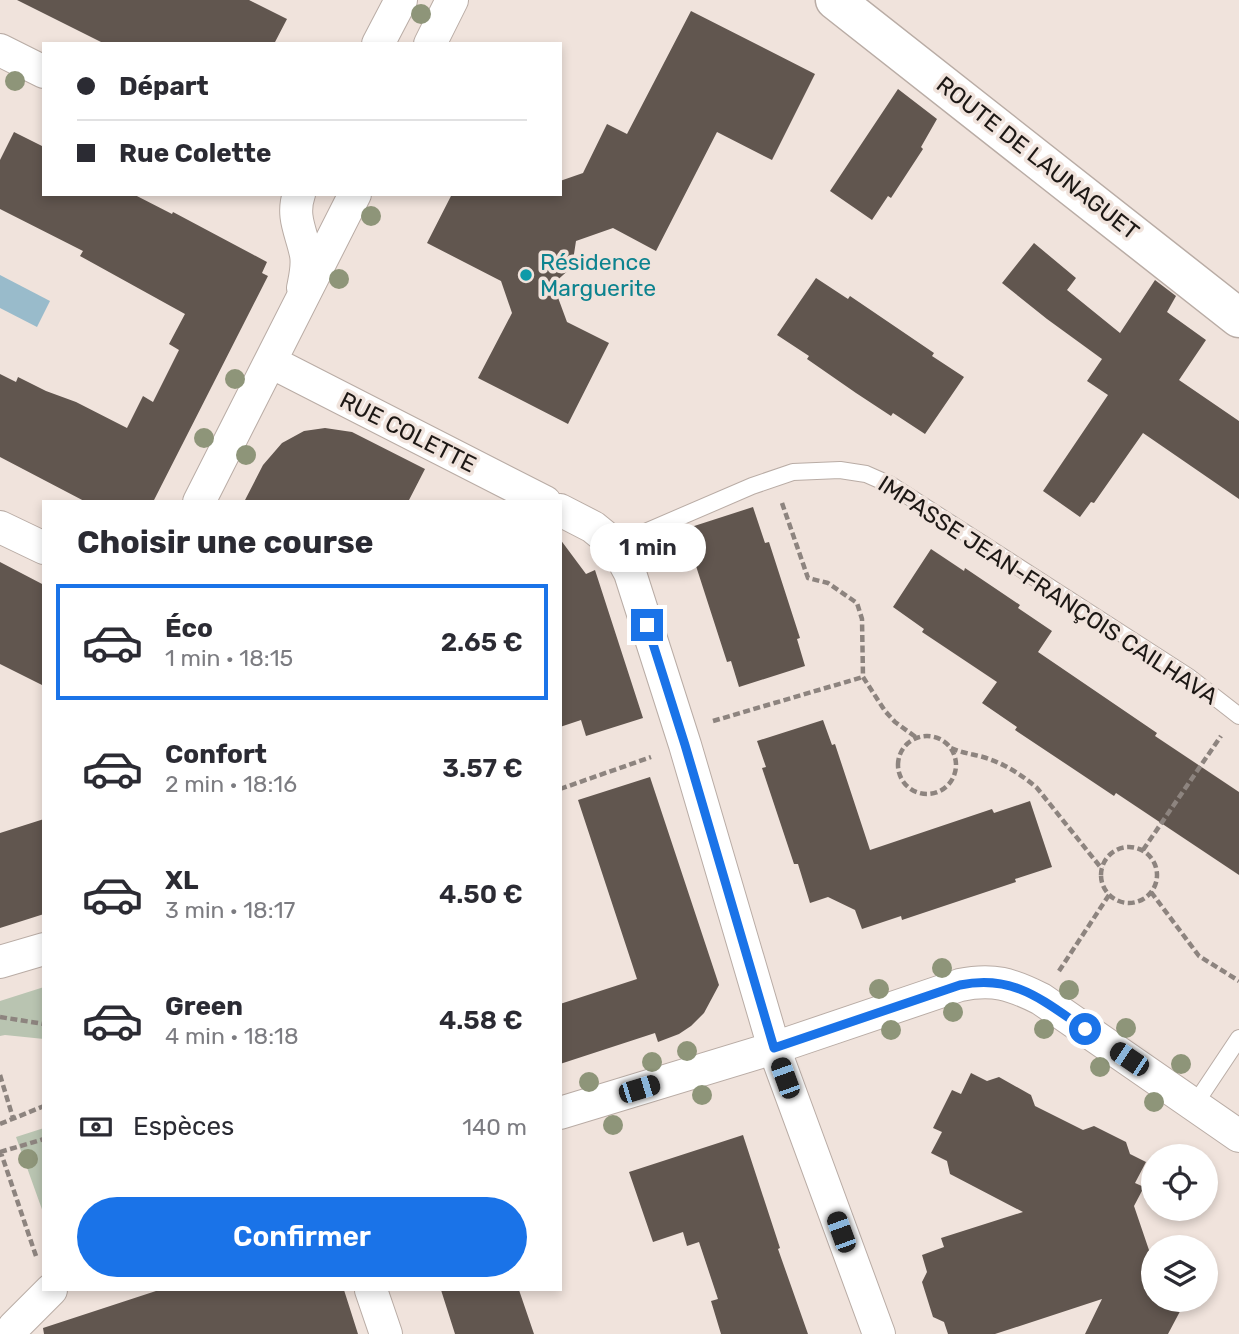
<!DOCTYPE html>
<html lang="fr">
<meta charset="utf-8">
<style>
body{margin:0;font-family:Rubik,sans-serif;background:#f7f7f7;color:#2b2b33;height:100vh;display:flex;flex-direction:column;font-size:26px;white-space:nowrap}
*{box-sizing:border-box;margin:0}
p{font-size:23px;color:#7c7c81}
.icon{flex:none;width:38px;height:38px;fill:none;stroke:currentColor;stroke-width:2;stroke-linecap:round;stroke-linejoin:round}
.map{position:relative;flex:1;overflow:hidden}
.sheet{position:absolute;left:42px;top:500px;width:520px;height:791px;display:flex;flex-direction:column;background:#fff;border-radius:0px;box-shadow:0 4px 10px #0003}
.sheet>*{flex:none}
.guide{position:absolute;left:42px;top:42px;width:520px;height:154px;border-radius:0px;box-shadow:0 4px 10px #0003;display:grid;align-content:center;height:154px;padding:0 35px;background:#fff}
.tools{position:absolute;left:1141px;top:1144px;display:grid;gap:14px}
.tools a{display:grid;place-items:center;width:77px;height:77px;border-radius:50%;background:#fff;box-shadow:0 4px 10px #0003;font-size:35px}
.end{position:absolute;width:32px;height:32px;margin:-16px;border:9px solid #1a73e8;background:#fff;box-shadow:0 0 0 4px #fff}
.from{border-radius:50%}
.bubble{position:absolute;height:49px;border-radius:24px;background:#fff;box-shadow:0 4px 10px #0003;font-size:23px;font-weight:600;line-height:49px;text-align:center}
.car{position:absolute;width:21px;height:42px;margin:-21px -10px;border-radius:9px;box-shadow:0 0 5px 2px #0007;background:linear-gradient(#222 24%,#8ab4d8 0 40%,#222 0 76%,#8ab4d8 0 86%,#222 0)}
.guide b{display:flex;align-items:center;gap:24px;height:66px;font-size:26px}
.guide b+b{border-top:2px solid #e1e1e2}
.guide i{width:18px;height:18px;background:#2b2b33}
ul{padding:0;list-style:none}
li{display:flex;align-items:center;gap:21px;height:116px;margin:0 14px 10px;padding:0 21px;border:4px solid transparent;border-radius:0px}
li div{flex:1}
li b{display:block;font-size:26px}
li em{font-style:normal;font-weight:600}
li.selected{border-color:#1a73e8}
li>.icon{width:63px;height:63px;stroke-width:1.5}
h2{padding:0 35px;font-size:32px;line-height:84px}
.pay{display:flex;align-items:center;gap:18px;height:77px;padding:0 35px;font-size:26px}
.pay p{margin-inline-start:auto}
.button{display:flex;gap:14px;margin-top:auto;padding:14px 35px}
.button a{flex:1;height:80px;border-radius:42px;background:#1a73e8;color:#fff;font-size:28px;font-weight:600;line-height:80px;text-align:center}
.map>svg:first-child{display:block}
</style>
<div class="map">
<svg width="1239" height="1334" viewBox="0 0 1239 1334">
<rect width="100%" height="100%" fill="#f0e3dc"/>
<path fill="#b9c4b1" d="M44,987v52l-39,-4 -5,1v-35z
M44,1128v87l-28,-78z"/>
<path fill="#99bbcb" d="M0,275l50,26 -13,26 -37,-19z"/>
<path fill="#61564f" d="M17,0h232l38,19 -13,25h-169z
M691,11l124,63 -43,86 -55,-28 -61,119 -43,-23 -37,13 -4,26 -19,17 14,38 42,21 -41,81 -90,-46 34,-65 -11,-32 -74,-38 25,-49h108v-13l23,-8 24,-49 20,10z
M898,89l39,30 -16,28 2,2 -32,49 -3,-2 -16,24 -42,-29z
M14,132l30,15v47h89l39,20 1,-2 94,50 -5,11 6,3 -115,226h-67l-86,-45v-83l16,8 2,-5 28,14 30,11 51,26 16,-32 10,6 26,-52 -10,-6 16,-30 -105,-58 3,-5 -83,-42v-49z
M1034,243l42,35 -9,12 53,43 35,-53 21,16 -9,16 39,28 -27,40 60,41v78l-96,-66 -49,70 -3,-1 -11,15 -37,-26 65,-96 -21,-14 15,-22 -55,-40 -45,-36z
M816,278l32,21 2,-3 84,57 -2,3 32,21 -39,57 -32,-21 -2,3 -35,-23 -49,-34 2,-3 -32,-21z
M325,428l27,4 73,37 -17,33h-164l19,-37 19,-22 22,-12z
M753,507l12,36 4,-1 31,96 -3,1 8,27 -66,21 -8,-26 -4,1 -31,-96 3,-2 -11,-36z
M560,539l26,35 9,-4 48,148 -57,18 -5,-16 -21,7z
M931,549l33,22 1,-3 55,37 -2,3 34,23 -14,21 119,81 -2,3 84,56v83l-123,-82 -2,3 -99,-66 2,-3 -35,-24 15,-21 -75,-50 2,-3 -31,-22z
M0,562l44,23v101l-44,-22z
M823,720l9,25 3,-1 35,106 122,-41 2,4 36,-12 22,66 -37,12 1,3 -114,38 -1,-4 -39,13 -7,-19 -27,-13 -18,6 -12,-39h-4l-32,-96 4,-1 -9,-26z
M650,777l69,208 -15,28 -13,13 -12,8 -21,8 -3,-9 -95,31v-60l77,-25 -59,-179z
M44,819v95l-44,14v-95z
M971,1073l16,8 12,-4 32,18 4,11 48,24 11,-4 32,16 4,12 16,8 -11,21 9,4 -10,19 16,47 3,2v45h33l-18,34h-83l17,-35 -107,35h-47l-4,-12 -11,-5 -11,-35 5,-10 -5,-17 22,-8 -3,-9 82,-26 -73,-38 -3,-13 -16,-8 11,-21 -9,-4 19,-38 9,4z
M743,1135l37,113 -2,1 30,85h-87l-10,-33 7,-2 -19,-57 -12,4 -4,-14 -30,10 -24,-70z
M159,1290h185l14,44h-314l-1,-6z
M441,1290h78l15,44h-79z"/>
<g fill="none" stroke-linecap="round" stroke-linejoin="round">
<g stroke="#b9aca5" stroke-width="18">
<path id="lane" d="M615,545l137,-59 41,-14 47,-2 26,4 25,11 298,192 50,39
M1195,1104l44,-66"/>
</g>
<g stroke="#b9aca5" stroke-width="34">
<path id="street" d="M378,44l23,-44
M430,44l22,-44
M0,50l44,22
M299,194c-8,23 3,39 7,61 2,11 -1,23 -3,33
M271,362l274,140
M199,502l156,-308
M560,510l33,17 22,18 15,28 55,172 89,303 105,286
M0,527l44,21
M0,962l44,-13
M560,1113l214,-65 186,-63c33,-7 51,-1 81,14l198,137
M371,1290l15,44
M10,1334l4,-7 37,-37"/>
</g>
<g stroke="#b9aca5" stroke-width="41">
<path id="secondary" d="M835,0l404,318"/>
</g>
<path stroke="#8d847f" stroke-width="4.5" stroke-dasharray="7 3.5" stroke-linecap="butt" d="M782,503l26,75 20,5 29,20 5,16 1,58 22,34 10,11 22,16
M713,721l150,-44
M898 765a29 29 0 1 1 58 0a29 29 0 1 1-58 0Z
M951,748c11,5 21,6 32,9 20,6 38,17 54,31l65,81
M560,789l91,-32
M1101 875a28 28 0 1 1 56 0a28 28 0 1 1-56 0Z
M1143,850l78,-114
M1151,892l48,64 40,25
M1059,971l50,-76
M0,1017l44,7
M0,1075l13,43
M0,1124l44,-18
M0,1150l37,109
M0,1152l44,-13"/>
<use href="#lane" stroke="#fff" stroke-width="16"/>
<use href="#street" stroke="#fff" stroke-width="32"/>
<use href="#secondary" stroke="#fff" stroke-width="38"/>
</g>
<g fill="#8e9579">
<circle cx="421" cy="14" r="10"/>
<circle cx="15" cy="81" r="10"/>
<circle cx="371" cy="216" r="10"/>
<circle cx="339" cy="279" r="10"/>
<circle cx="235" cy="379" r="10"/>
<circle cx="204" cy="438" r="10"/>
<circle cx="246" cy="455" r="10"/>
<circle cx="942" cy="968" r="10"/>
<circle cx="879" cy="989" r="10"/>
<circle cx="1069" cy="990" r="10"/>
<circle cx="953" cy="1012" r="10"/>
<circle cx="1126" cy="1028" r="10"/>
<circle cx="1044" cy="1029" r="10"/>
<circle cx="891" cy="1030" r="10"/>
<circle cx="687" cy="1051" r="10"/>
<circle cx="652" cy="1062" r="10"/>
<circle cx="1181" cy="1064" r="10"/>
<circle cx="1100" cy="1067" r="10"/>
<circle cx="589" cy="1082" r="10"/>
<circle cx="702" cy="1095" r="10"/>
<circle cx="1154" cy="1102" r="10"/>
<circle cx="613" cy="1125" r="10"/>
<circle cx="28" cy="1159" r="10"/>
</g>
<g fill="none" stroke-linecap="round" stroke-linejoin="round">
<path stroke="#1a73e8" stroke-width="9" d="M647,625l38,120 89,303 186,-63c54,-11 82,15 125,44"/>
</g>
<circle fill="#0f9aa8" stroke="#f0e3dc" stroke-width="2.5" cx="526" cy="275" r="7"/>
<g text-anchor="middle" dominant-baseline="central" stroke-width="7" stroke-linejoin="round" paint-order="stroke">
<g font-size="23" fill="#1d1815" stroke="#f0e3dc">
<text transform="translate(1038 158) rotate(38)">ROUTE DE LAUNAGUET</text>
<text transform="translate(408 432) rotate(27)">RUE COLETTE</text>
<text transform="translate(1048 590) rotate(33)">IMPASSE JEAN-FRANÇOIS CAILHAVA</text>
</g>
<g font-size="23" fill="#0d838f" stroke="#f0e3dc" text-anchor="start">
<text x="540" y="262">Résidence<tspan x="540" dy="26">Marguerite</tspan></text>
</g>
</g>
</svg>
<div class="tools">
<a><svg class="icon" aria-label="locate" viewBox="0 0 24 24"><circle cx="12" cy="12" r="6"/><path d="M12 2v4M12 18v4M2 12h4M18 12h4"/></svg></a>
<a><svg class="icon" aria-label="layers" viewBox="0 0 24 24"><path d="M12 4l9 5-9 5-9-5zM3 14l9 5 9-5"/></svg></a>
</div>
<i class="end from" style="left:1085px;top:1029px"></i>
<i class="end" style="left:647px;top:625px"></i>
<div class="bubble" style="left:590px;top:523px;width:116px">1 min</div>
<i class="car" style="left:1129px;top:1059px;rotate:304deg"></i>
<i class="car" style="left:785px;top:1078px;rotate:340deg"></i>
<i class="car" style="left:639px;top:1089px;rotate:73deg"></i>
<i class="car" style="left:841px;top:1232px;rotate:340deg"></i>
<div class="guide">
<b><i class="from"></i>Départ</b>
<b><i></i>Rue Colette</b>
</div>
<section class="sheet">
<h2>Choisir une course</h2>
<ul>
<li class="selected"><svg class="icon" aria-label="car" viewBox="0 0 24 24"><path d="M5 17H2v-5l4-1 3-4h7l3 4 3 1v5h-3M9 17h6M6 11h13"/><circle cx="7" cy="17" r="2"/><circle cx="17" cy="17" r="2"/></svg><div><b>Éco</b><p>1 min · 18:15</p></div><em>2.65 €</em></li>
<li><svg class="icon" aria-label="car" viewBox="0 0 24 24"><path d="M5 17H2v-5l4-1 3-4h7l3 4 3 1v5h-3M9 17h6M6 11h13"/><circle cx="7" cy="17" r="2"/><circle cx="17" cy="17" r="2"/></svg><div><b>Confort</b><p>2 min · 18:16</p></div><em>3.57 €</em></li>
<li><svg class="icon" aria-label="car" viewBox="0 0 24 24"><path d="M5 17H2v-5l4-1 3-4h7l3 4 3 1v5h-3M9 17h6M6 11h13"/><circle cx="7" cy="17" r="2"/><circle cx="17" cy="17" r="2"/></svg><div><b>XL</b><p>3 min · 18:17</p></div><em>4.50 €</em></li>
<li><svg class="icon" aria-label="car" viewBox="0 0 24 24"><path d="M5 17H2v-5l4-1 3-4h7l3 4 3 1v5h-3M9 17h6M6 11h13"/><circle cx="7" cy="17" r="2"/><circle cx="17" cy="17" r="2"/></svg><div><b>Green</b><p>4 min · 18:18</p></div><em>4.58 €</em></li>
</ul>
<div class="pay"><svg class="icon" aria-label="cash" viewBox="0 0 24 24"><path d="M3 7h18v10H3z"/><circle cx="12" cy="12" r="2"/></svg>Espèces<p>140 m</p></div>
<div class="button"><a>Confirmer</a></div>
</section>
</div>
